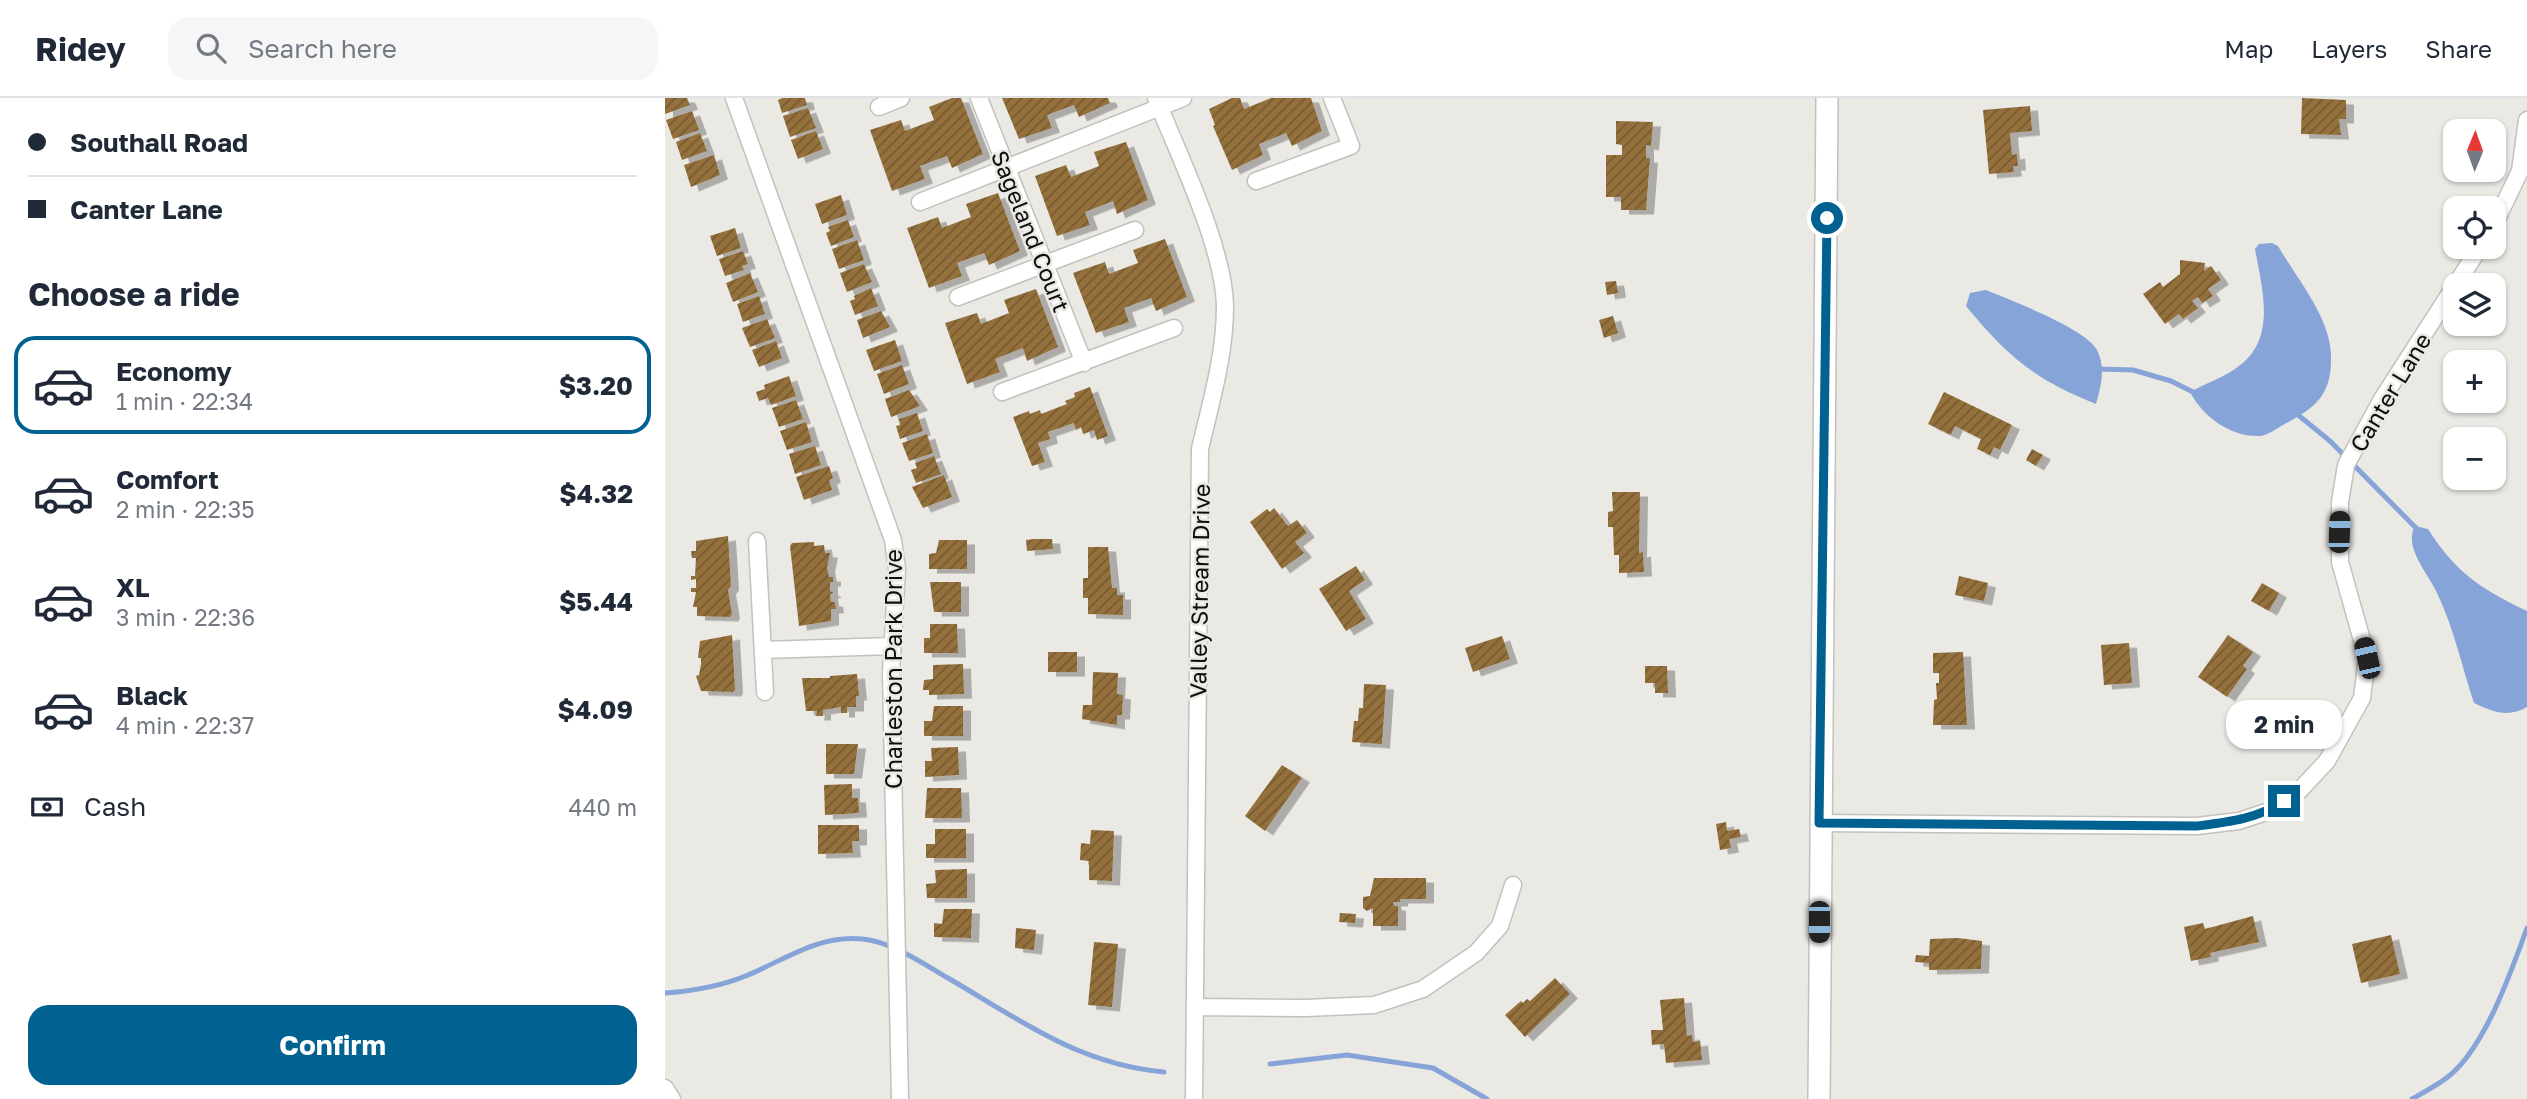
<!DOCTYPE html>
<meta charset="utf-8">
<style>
body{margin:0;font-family:"Golos Text",sans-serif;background:#f6f6f7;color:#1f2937;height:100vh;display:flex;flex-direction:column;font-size:26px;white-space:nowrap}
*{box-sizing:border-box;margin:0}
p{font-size:23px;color:#747a83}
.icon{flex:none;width:38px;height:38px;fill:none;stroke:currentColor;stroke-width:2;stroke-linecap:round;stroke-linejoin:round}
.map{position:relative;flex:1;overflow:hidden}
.drawer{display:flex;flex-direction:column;background:#fff;width:665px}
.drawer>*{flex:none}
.guide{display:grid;align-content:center;height:154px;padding:0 28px;background:#fff}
.needle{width:46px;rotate:1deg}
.controls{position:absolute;left:1778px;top:21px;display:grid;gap:14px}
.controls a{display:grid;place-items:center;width:63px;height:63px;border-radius:14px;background:#fff;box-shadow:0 2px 5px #0004;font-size:35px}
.end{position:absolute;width:32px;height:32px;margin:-16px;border:9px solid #016291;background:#fff;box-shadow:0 0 0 4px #fff}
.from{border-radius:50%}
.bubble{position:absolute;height:49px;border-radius:21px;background:#fff;box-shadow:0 2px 5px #0004;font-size:23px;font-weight:700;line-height:49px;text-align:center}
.car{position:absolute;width:21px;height:42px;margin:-21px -10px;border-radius:9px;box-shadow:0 0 5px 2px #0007;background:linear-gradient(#222 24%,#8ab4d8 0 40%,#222 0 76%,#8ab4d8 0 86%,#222 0)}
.guide b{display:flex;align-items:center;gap:24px;height:66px;font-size:26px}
.guide b+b{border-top:2px solid #e0e1e3}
.guide i{width:18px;height:18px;background:#1f2937}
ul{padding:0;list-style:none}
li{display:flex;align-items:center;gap:21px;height:98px;margin:0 14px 10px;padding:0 14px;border:4px solid transparent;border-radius:21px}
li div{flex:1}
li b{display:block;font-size:26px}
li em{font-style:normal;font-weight:700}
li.on{border-color:#016291}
li>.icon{width:63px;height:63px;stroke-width:1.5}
h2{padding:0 28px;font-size:32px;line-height:84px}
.pay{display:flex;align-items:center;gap:18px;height:77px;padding:0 28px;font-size:26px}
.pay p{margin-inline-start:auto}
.button{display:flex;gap:14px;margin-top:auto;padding:14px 28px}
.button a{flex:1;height:80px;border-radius:21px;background:#016291;color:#fff;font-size:28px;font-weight:700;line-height:80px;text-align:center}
header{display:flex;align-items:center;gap:42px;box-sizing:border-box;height:98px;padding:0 35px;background:#fff;border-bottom:2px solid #e0e1e3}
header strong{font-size:33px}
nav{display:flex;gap:38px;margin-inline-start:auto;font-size:24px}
.search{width:490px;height:63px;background:#f6f6f7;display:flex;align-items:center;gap:18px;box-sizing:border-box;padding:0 24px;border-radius:21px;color:#747a83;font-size:26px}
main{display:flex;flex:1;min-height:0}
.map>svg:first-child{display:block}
</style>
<header>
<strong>Ridey</strong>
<div class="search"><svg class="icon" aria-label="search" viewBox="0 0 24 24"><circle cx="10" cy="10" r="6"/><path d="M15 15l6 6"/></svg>Search here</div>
<nav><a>Map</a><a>Layers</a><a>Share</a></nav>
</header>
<main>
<section class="drawer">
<div class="guide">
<b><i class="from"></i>Southall Road</b>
<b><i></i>Canter Lane</b>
</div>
<h2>Choose a ride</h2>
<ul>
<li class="on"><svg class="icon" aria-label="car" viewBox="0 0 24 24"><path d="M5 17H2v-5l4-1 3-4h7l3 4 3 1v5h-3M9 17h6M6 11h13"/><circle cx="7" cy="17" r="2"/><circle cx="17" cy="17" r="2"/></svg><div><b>Economy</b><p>1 min · 22:34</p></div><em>$3.20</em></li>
<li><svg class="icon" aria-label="car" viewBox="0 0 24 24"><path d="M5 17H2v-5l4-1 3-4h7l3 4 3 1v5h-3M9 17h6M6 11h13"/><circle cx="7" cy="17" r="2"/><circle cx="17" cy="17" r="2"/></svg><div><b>Comfort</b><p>2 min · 22:35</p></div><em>$4.32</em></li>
<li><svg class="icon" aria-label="car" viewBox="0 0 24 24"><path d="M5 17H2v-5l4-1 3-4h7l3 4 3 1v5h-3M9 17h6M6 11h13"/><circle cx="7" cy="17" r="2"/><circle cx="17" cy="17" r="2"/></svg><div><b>XL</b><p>3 min · 22:36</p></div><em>$5.44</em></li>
<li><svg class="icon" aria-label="car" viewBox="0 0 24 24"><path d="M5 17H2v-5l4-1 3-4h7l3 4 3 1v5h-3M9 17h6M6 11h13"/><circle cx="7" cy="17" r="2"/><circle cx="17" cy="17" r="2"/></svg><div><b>Black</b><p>4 min · 22:37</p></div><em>$4.09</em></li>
</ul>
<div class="pay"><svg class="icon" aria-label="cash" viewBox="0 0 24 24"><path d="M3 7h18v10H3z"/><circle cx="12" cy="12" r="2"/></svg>Cash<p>440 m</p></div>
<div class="button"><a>Confirm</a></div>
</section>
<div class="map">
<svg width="1862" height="1001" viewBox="0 0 1862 1001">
<defs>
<pattern id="building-hatch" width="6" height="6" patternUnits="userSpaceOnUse" patternTransform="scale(1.75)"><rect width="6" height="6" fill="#94703c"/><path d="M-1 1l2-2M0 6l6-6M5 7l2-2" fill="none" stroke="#775a31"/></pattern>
<filter id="shadow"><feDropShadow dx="8" dy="4.5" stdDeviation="0" flood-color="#0004"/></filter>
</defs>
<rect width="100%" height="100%" fill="#ebe9e4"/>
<path fill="#86a4d7" d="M1607,145l6,3c18,31 53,72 53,110 1,40 -16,52 -48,69 -7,4 -16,11 -24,11 -28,1 -56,-19 -69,-44 16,-9 35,-15 49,-26 38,-28 23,-78 16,-117l4,-5z
M1321,192c24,10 101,39 111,60 9,18 4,36 -1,54 -61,-24 -88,-47 -130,-98l4,-13z
M1750,428l13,3c28,44 53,60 99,82v96c-19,11 -34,5 -53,-4 -12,-36 -20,-74 -36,-108 -9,-21 -35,-47 -23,-69z"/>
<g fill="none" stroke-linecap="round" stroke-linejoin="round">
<path stroke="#86a4d7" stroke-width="5" d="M1433,271l35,1 38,11 24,12
M1632,316l33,27 88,89
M0,895c28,-2 57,-7 83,-18 38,-16 70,-40 114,-36 31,3 60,24 86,39 72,42 130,86 216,94
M605,966l77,-9 86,13 54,31
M1747,1001c12,-7 26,-14 37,-23 36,-29 62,-104 78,-148"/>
</g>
<path fill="url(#building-hatch)" filter="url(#shadow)" d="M0,0h22l3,7 -25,9z
M118,0h22l2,7 -25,8 -4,-13z
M287,0h9l22,56 -31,14 -5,-12 -27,10 5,13 -33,12 -22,-61 31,-10 4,11 29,-11 -5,-13z
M337,0h106l2,5 -31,14 -5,-12 -27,10 5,13 -33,11z
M567,0h8l4,11 27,-11h40l11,33 -30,15 -6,-13 -27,11 4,11 -31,15 -19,-44 2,-1 -6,-16z
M1637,0l44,2v19h-7l2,16 -40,-1z
M1365,8l2,25 -22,2 2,22 5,-1 1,12h-5l1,6 -25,2 -6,-64z
M143,10l8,20 -26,9 -7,-21z
M27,13l7,19 -26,9 -7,-19z
M951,23l37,1 -2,24 -5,-1v13h4l-4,52h-25v-13h-15v-42h16v-10l-6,-1z
M151,33l7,18 -25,10 -7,-19z
M35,35l7,18 -25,9 -6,-18z
M461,44l22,58 -31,14 -4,-13 -28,11 5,13 -33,11 -22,-60 31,-11 5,12 28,-11 -5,-14z
M49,57l6,20 -29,12 -7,-22z
M333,95l22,58 -31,14 -5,-12 -27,10 5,13 -33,12 -22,-60 31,-11 4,11 29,-11 -5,-13z
M176,97l6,20 -25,9 -7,-20z
M183,122l6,17 -23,9 -5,-13 4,-2 -2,-4z
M70,130l6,20 -24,8 -7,-20z
M500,141l22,58 -31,14 -5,-13 -27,10 5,14 -33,11 -23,-60 32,-11 4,12 29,-11 -5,-13z
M192,142l7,20 -25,9 -7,-20z
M78,153l5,13 -6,2 2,4 -19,6 -6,-17z
M1515,162l25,3 -1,8 7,-5 10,14 -13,9 5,7 -11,7 -4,-6 -6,4 6,7 -15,11 -4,-5 -14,10 -22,-30 17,-12 3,5 17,-13z
M199,166l8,18 -25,10 -7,-19z
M85,175l8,19 -25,10 -7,-19z
M951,183l2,12 -11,2 -2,-13z
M206,190l7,18 -23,9 -5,-14 5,-2 -1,-3z
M371,191l22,58 -31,14 -4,-13 -28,11 5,13 -33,12 -22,-61 32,-10 4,11 28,-11 -5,-13z
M94,198l6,18 -22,8 -6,-18z
M216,213l9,16 -27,11 -6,-18z
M948,218l5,17 -14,5 -5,-18z
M102,221l8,19 -25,9 -8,-19z
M230,242l7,21 -28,10 -8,-21z
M111,243l6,17 -23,9 -7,-17z
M237,267l7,19 -25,10 -7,-20z
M124,278l7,20 -25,9 -3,-7 -9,3 -3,-9 9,-3 -1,-4z
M425,289l18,49 -11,4 -3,-10 -11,4 -2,-7 -5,3 -2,-7 -26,9 2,7 -12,4 7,19 -13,4 -19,-49 16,-6 1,3 10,-4 1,4 26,-10 -2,-3 10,-4 -1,-4z
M244,292l11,16 -29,11 -6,-18z
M1279,294l68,33 -12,25 -6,-3 -4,8 -13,-6 4,-10 -26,-13 -4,9 -23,-11z
M131,302l7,19 -24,8 -7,-19z
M252,315l6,18 -23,8 -4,-13 4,-1 -1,-6z
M141,324l6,20 -25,8 -7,-19z
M262,336l6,19 -24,8 -7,-18z
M150,348l6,19 -26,9 -6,-20z
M1367,351l11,6 -7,11 -10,-6z
M269,358l7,18 -25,9 -5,-13 6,-2 -2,-5z
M164,368l4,12 -4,2 3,10 -28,10 -8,-23z
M279,377l8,22 -29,11 -11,-21z
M947,394h28l-1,61 4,-1 1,20 -25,1v-18h-5l-1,-28h-5v-15l5,-1z
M609,410l14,18 9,-6 10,13 -12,9 9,11 -22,16 -32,-47 17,-13 3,3z
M63,438l3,50 -3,4 4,24 -2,3 -33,-1v-9h-4l3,-15h-5v-4h5v-9l-5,1v-4h4l1,-18h-4l-1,-7h5v-10z
M369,441h18l1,10 -26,2 -1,-11z
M274,442h28v29h-38v-15l7,-1z
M149,444v4l10,-1 1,8h5l-3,15 2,9h4v5h-3v9l4,2 -4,1 1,8h4l1,7h-5v12l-32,5 -9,-80 2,-3z
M423,449h20l4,41h5v7h6v20l-35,-1v-16h-5v-20h5z
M691,468l9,14 -16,11 17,28 -20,12 -27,-42z
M1294,478l29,7 -4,18 -29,-6z
M265,484h31v30h-27z
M1597,485l17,10 -10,18 -18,-10z
M265,526h27l1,29h-34v-15h6z
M67,537l3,54 -2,3 -32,-1 -5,-15 3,-1 2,-11v-6h-3l2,-17z
M1563,537l25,17 -10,14 4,3 -20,28 -29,-20z
M837,538l8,23 -37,13 -8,-24z
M1464,545l3,40 -28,2 -3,-40z
M383,554h29v20h-29z
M1298,554l4,73h-34l1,-25 3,-1 -1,-16h3v-10h-6v-20z
M298,566l1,30 -35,1v-5h-6l1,-10 9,-1v-14z
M980,568h22l1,27h-13v-10h-10z
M428,574l25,1 -1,21 6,1 -1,20h-5v10l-35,-6 1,-14h9z
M192,576l2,22h-3v11h-9v6h-6v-6l-18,3v6h-7l1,-5h-11l-4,-33h28v-2z
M699,586l22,1 -4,59 -30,-2 2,-21h4l1,-13h4z
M269,608h29v30h-39v-15h8z
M161,646h32l-4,30h-28z
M293,649l1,28 -34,2v-16h7l-1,-13z
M617,667l20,13 -37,53 -20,-15z
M187,686v14h6l1,15 -34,2 -1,-30z
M262,690h34l1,30h-37z
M1061,724l1,9 12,-2 2,8 -12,2 2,9 -11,2 -4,-26z
M153,727h41v16h-7l1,12 -35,1z
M270,731h31v29h-40v-14h9z
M426,732l23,1 -2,50 -23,-1v-19l-9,-1 1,-17 9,1z
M302,771v29h-40l-1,-14 10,-1 -1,-13z
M709,780h52v21h-26v3h-7l1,4h4v20h-25v-18l-6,3 -4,-3v-11l7,-1z
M279,811h28l-1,29 -37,-1v-14l8,1z
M675,815l16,1 -1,9 -16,-1z
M1588,818l6,26 -49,11 1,4 -20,4 -7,-34 19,-4 2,6z
M351,830l20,2 -2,20 -19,-2z
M1726,837l9,39 -39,9 -9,-39z
M1293,840l24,3 -1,28 -52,1v-7l-14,-1 1,-7 13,1 1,-17z
M429,844l24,2 -6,63 -24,-2z
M890,880l15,16 -45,43 -20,-22 16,-14 2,2 4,-4 3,2z
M1019,900l3,38 5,-1 1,7 7,-1 2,19 -36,3 -2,-19 -12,1 -1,-15h12l-3,-30z"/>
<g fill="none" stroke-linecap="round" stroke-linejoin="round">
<g stroke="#c3c1bd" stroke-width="19">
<path id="minor" d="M69,0l159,442 4,29 -6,103 9,427
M314,0l105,265
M491,0c22,56 68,149 69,208 0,50 -14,95 -25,143l-6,650
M214,9l22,-9
M591,83l95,-35 -19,-48
M255,104l263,-104
M1829,127l26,-54 7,-51
M293,199l177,-67
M337,294l172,-64
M92,443l8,151
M98,552l129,-4
M1154,725l378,3 42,-5 30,-10 30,-20 28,-30 35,-63 5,-40 -27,-96v-60l6,-37 36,-66 98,-152
M530,909l111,1 68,-3 49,-16 53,-36 24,-27 13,-41
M0,990l7,11"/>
</g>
<g stroke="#c3c1bd" stroke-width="24">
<path id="tertiary" d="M1154,1001l8,-1001"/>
</g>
<use href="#minor" stroke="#fff" stroke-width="16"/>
<use href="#tertiary" stroke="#fff" stroke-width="21"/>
</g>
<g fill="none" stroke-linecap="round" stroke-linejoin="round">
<path stroke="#016291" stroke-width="9" d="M1162,120l-8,605 378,3c32,-4 60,-7 87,-25"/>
</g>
<g text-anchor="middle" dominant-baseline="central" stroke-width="5" stroke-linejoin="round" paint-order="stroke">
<g font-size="23" fill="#0e0e0c" stroke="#ebe9e4">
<text transform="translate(366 133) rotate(68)">Sageland Court</text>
<text transform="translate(1725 294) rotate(-59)">Canter Lane</text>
<text transform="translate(534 493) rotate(-89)">Valley Stream Drive</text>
<text transform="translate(228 571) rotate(-90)">Charleston Park Drive</text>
</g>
</g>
</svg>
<div class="controls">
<a><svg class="needle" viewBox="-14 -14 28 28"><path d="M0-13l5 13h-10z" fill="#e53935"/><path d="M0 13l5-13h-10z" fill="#747a83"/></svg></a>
<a><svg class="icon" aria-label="locate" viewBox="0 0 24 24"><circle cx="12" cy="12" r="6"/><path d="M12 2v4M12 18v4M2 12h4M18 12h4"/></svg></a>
<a><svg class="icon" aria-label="layers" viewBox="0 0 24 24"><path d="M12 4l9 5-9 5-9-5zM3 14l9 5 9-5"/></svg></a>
<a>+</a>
<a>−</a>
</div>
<i class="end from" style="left:1162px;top:120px"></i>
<i class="end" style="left:1619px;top:703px"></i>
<div class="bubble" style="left:1561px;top:602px;width:116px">2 min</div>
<i class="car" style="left:1674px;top:434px;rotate:2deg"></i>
<i class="car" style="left:1702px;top:560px;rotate:347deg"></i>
<i class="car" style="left:1154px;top:824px;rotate:180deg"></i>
</div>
</main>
